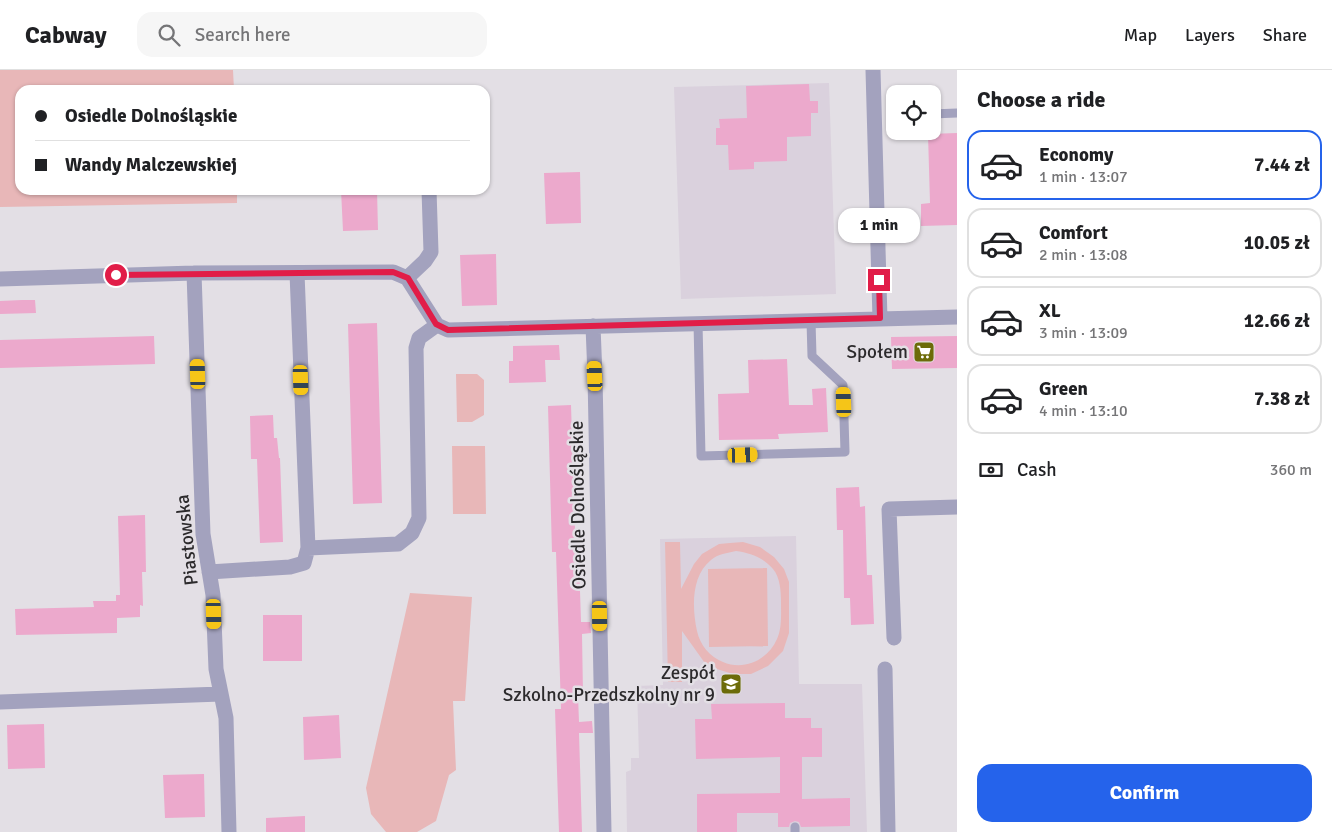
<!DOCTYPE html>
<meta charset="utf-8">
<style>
body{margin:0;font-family:Signika,sans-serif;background:#f6f6f6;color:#202124;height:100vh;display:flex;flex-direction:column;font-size:19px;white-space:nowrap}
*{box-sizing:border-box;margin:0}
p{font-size:16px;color:#757577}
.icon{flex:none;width:28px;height:28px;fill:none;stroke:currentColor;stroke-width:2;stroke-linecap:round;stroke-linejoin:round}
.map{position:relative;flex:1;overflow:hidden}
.side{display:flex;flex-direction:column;background:#fff;width:375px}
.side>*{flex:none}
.banner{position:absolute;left:15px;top:15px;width:475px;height:110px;border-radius:15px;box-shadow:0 1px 4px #0004;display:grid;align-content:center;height:110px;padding:0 20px;background:#fff}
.buttons{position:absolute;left:886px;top:15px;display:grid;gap:10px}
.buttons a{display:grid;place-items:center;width:55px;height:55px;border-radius:10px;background:#fff;box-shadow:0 1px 4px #0004;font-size:25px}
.end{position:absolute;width:22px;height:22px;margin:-11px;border:6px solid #e11d48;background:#fff;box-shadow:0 0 0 2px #fff}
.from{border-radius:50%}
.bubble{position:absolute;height:35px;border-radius:15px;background:#fff;box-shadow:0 1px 4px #0004;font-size:16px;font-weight:800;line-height:35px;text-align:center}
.car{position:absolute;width:15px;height:30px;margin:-15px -8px;border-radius:6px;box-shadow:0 0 4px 1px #0007;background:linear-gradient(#f5c518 24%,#345 0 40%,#f5c518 0 76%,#345 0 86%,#f5c518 0)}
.banner b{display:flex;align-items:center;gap:18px;height:48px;font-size:19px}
.banner b+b{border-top:1px solid #e0e0e0}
.banner i{width:12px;height:12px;background:#202124}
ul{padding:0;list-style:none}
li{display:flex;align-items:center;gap:15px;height:70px;margin:0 10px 8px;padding:0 10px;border:2px solid #e0e0e0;border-radius:15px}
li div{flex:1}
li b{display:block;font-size:19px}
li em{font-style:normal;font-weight:800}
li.on{border-color:#2563eb}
li>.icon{width:45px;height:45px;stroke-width:1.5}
h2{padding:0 20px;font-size:22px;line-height:60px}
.pay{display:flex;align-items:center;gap:12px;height:55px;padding:0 20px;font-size:19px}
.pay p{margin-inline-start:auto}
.cta{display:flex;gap:10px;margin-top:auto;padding:10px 20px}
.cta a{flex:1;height:58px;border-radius:15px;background:#2563eb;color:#fff;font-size:20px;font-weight:800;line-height:58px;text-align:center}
header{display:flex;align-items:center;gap:30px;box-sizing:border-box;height:70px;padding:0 25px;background:#fff;border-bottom:1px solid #e0e0e0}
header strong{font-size:24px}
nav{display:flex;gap:28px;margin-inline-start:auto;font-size:18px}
.search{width:350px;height:45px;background:#f6f6f6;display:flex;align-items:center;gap:12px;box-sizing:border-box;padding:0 18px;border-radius:15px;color:#757577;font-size:19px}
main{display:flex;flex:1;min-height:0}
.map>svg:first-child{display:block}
</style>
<header>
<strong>Cabway</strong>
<div class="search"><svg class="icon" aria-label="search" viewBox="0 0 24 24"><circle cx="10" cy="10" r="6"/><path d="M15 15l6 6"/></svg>Search here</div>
<nav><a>Map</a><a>Layers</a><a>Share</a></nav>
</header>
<main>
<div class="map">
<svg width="957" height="762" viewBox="0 0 957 762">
<rect width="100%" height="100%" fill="#e3dfe5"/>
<path fill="#dad1dd" d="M829,13l7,211 -155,5 -7,-212z
M796,466l3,148h63l5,148h-240l-1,-60 5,-2v-12h8l-2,-72 26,-1 -3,-146z"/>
<path fill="#e8b7b8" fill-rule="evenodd" d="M0,0h233l1,20h-214v100h217v13l-237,4z
M456,304h21l7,6v35l-12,7h-15z
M452,376h33l1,68h-33z
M665,472h15l1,47 13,-25 8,-10 17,-10 11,-1 13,-1 17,5 14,10 10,12 5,13v51l-6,18 -15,15 -17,8h-18l-26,-8 -25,-35v51h-14zM736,481c14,2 27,6 37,18 7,8 8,22 8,33 0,12 1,26 -4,37 -9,21 -33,32 -54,23 -13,-5 -23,-17 -26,-31 -5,-23 -6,-55 14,-71 7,-6 16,-7 25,-9z
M767,498l1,78 -59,1 -1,-78z
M410,523l62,4 -7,104h-12l3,69 -7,5 -13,46 -19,11h-31l-15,-18 -5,-26z"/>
<path fill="#eca9cc" d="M809,14l1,17h8v12h-7v23l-24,1v24l-33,1v7l-25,1 -1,-25h-12v-17h4l-1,-9 28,-1 -1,-32z
M957,63v92l-36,1v-22l9,-1 -2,-69z
M580,102l1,51 -35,1 -2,-51z
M341,120h36l1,40 -35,1z
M496,184l1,51 -35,1 -2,-51z
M22,230h13l1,13 -36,1v-13z
M377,253l5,180 -29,1 -5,-180z
M154,266l1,28 -155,4v-28z
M957,266v32l-65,1 -1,-32z
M559,275l1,15h-15l1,22 -37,1v-22h4v-15z
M787,289l2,46h24l-1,-16 14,-1 2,44 -50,2 1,5 -60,1 -1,-46 31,-1 -1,-33z
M571,335l4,124h3l3,93h9l1,11 -9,1 1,61 -5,1 1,26 13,-1 1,12h-14l3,99h-23l-4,-123h6l-5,-157h-4l-4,-146z
M273,345l1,23h3l2,20h1l3,84 -23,1 -3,-84h-6l-1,-43z
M859,417l1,20 5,-1 2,69h5l2,49 -23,1 -1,-27h-6l-1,-68h-6l-1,-42z
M145,445l1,57h-4l1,34 -3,-1v12l-23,1v15l-101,2 -1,-26 79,-2 -1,-6h23v-6h4l-2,-79z
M263,545h39v46h-39z
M785,633v15h26v10h11v29h-20v42l48,-1v28l-49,1 -2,-5 -4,-1 -5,2 -1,4h-11v-14h-41v19h-40v-38l83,-1v-36l-84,2 -1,-40h17l-1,-15z
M339,645l2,43 -37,2 -1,-43z
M44,654l1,44 -37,1 -1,-44z
M204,704l1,43 -40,1 -2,-43z
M305,746v16h-39v-14z"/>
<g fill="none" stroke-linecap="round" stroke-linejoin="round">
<path stroke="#a3a2be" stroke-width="9" d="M932,44l25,-1
M698,253l3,133 144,-4 -2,-67 -31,-29 -1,-35
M795,757v5"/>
<path stroke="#a3a2be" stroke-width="15" d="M873,0l7,249
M194,203l9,261 10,61 3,74 10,49 3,114
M407,208l18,-17 6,-9 -2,-62
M0,209l194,-6 199,-1 14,6 30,47 11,5 509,-13
M593,256l2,50 9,456
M308,478l90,-4 14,-11 7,-15 -3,-170 3,-10 18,-13
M209,502l81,-5 14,-4 4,-15 -11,-275
M894,568l-5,-129 68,-2
M885,599l3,163
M0,632l221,-8"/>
</g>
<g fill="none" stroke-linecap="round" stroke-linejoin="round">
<path stroke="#e11d48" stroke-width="6" d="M116,205l277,-3 15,6 28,46 12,6 432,-12 -1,-38"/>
</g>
<defs>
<g id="supermarket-square" transform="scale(1.125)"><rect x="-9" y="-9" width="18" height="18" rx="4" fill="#6c6b09" stroke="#e3dfe5"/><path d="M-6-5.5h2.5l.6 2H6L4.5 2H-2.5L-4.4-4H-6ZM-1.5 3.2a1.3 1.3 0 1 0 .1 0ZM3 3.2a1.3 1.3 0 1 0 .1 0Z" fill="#fff"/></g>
<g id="school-square" transform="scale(1.125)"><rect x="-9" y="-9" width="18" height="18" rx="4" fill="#6c6b09" stroke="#e3dfe5"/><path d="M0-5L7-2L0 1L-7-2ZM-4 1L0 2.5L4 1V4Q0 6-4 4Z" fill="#fff"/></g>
</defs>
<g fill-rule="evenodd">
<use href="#supermarket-square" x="924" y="282"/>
<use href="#school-square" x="731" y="614"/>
</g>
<g text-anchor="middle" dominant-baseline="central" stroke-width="5" stroke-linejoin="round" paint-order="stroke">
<g font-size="19" fill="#2c2a2c" stroke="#e3dfe5" text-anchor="end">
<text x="908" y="282">Społem</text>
<text x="715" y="603">Zespół<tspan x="715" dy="22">Szkolno-Przedszkolny nr 9</tspan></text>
</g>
<g font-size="19" fill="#2c2a2c" stroke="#e3dfe5">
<text transform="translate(578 435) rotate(-91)">Osiedle Dolnośląskie</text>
<text transform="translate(187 470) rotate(-96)">Piastowska</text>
</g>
</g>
</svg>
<div class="buttons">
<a><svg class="icon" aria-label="locate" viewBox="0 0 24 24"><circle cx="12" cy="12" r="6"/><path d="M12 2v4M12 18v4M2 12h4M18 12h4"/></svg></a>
</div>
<i class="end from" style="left:116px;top:205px"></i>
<i class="end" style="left:879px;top:210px"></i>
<div class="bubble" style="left:838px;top:138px;width:82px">1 min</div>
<i class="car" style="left:198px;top:304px;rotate:358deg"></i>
<i class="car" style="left:595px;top:306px;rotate:357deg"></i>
<i class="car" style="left:301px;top:310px;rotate:178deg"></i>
<i class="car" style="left:844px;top:332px;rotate:358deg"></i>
<i class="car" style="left:743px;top:385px;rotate:88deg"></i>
<i class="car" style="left:214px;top:544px;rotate:178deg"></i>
<i class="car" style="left:600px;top:546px;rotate:179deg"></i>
<div class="banner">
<b><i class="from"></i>Osiedle Dolnośląskie</b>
<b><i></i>Wandy Malczewskiej</b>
</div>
</div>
<section class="side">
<h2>Choose a ride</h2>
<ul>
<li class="on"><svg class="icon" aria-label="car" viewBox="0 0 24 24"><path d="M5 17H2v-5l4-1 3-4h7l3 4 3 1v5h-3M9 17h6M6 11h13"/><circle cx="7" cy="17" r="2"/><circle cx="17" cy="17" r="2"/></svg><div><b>Economy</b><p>1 min · 13:07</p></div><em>7.44 zł</em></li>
<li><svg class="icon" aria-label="car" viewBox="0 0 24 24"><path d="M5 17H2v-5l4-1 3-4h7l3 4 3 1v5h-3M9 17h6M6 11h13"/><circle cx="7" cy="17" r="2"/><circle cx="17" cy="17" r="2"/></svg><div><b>Comfort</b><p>2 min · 13:08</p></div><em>10.05 zł</em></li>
<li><svg class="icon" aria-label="car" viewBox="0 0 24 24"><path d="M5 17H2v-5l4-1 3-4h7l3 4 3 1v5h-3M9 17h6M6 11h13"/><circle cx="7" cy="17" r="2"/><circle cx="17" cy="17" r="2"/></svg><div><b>XL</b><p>3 min · 13:09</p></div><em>12.66 zł</em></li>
<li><svg class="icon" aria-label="car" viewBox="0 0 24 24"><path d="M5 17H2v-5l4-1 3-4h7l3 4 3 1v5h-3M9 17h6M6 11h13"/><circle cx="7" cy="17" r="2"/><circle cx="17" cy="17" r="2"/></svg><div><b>Green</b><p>4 min · 13:10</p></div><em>7.38 zł</em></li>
</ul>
<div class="pay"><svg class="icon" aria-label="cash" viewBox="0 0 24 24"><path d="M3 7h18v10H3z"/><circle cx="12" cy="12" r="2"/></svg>Cash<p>360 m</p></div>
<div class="cta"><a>Confirm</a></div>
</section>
</main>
